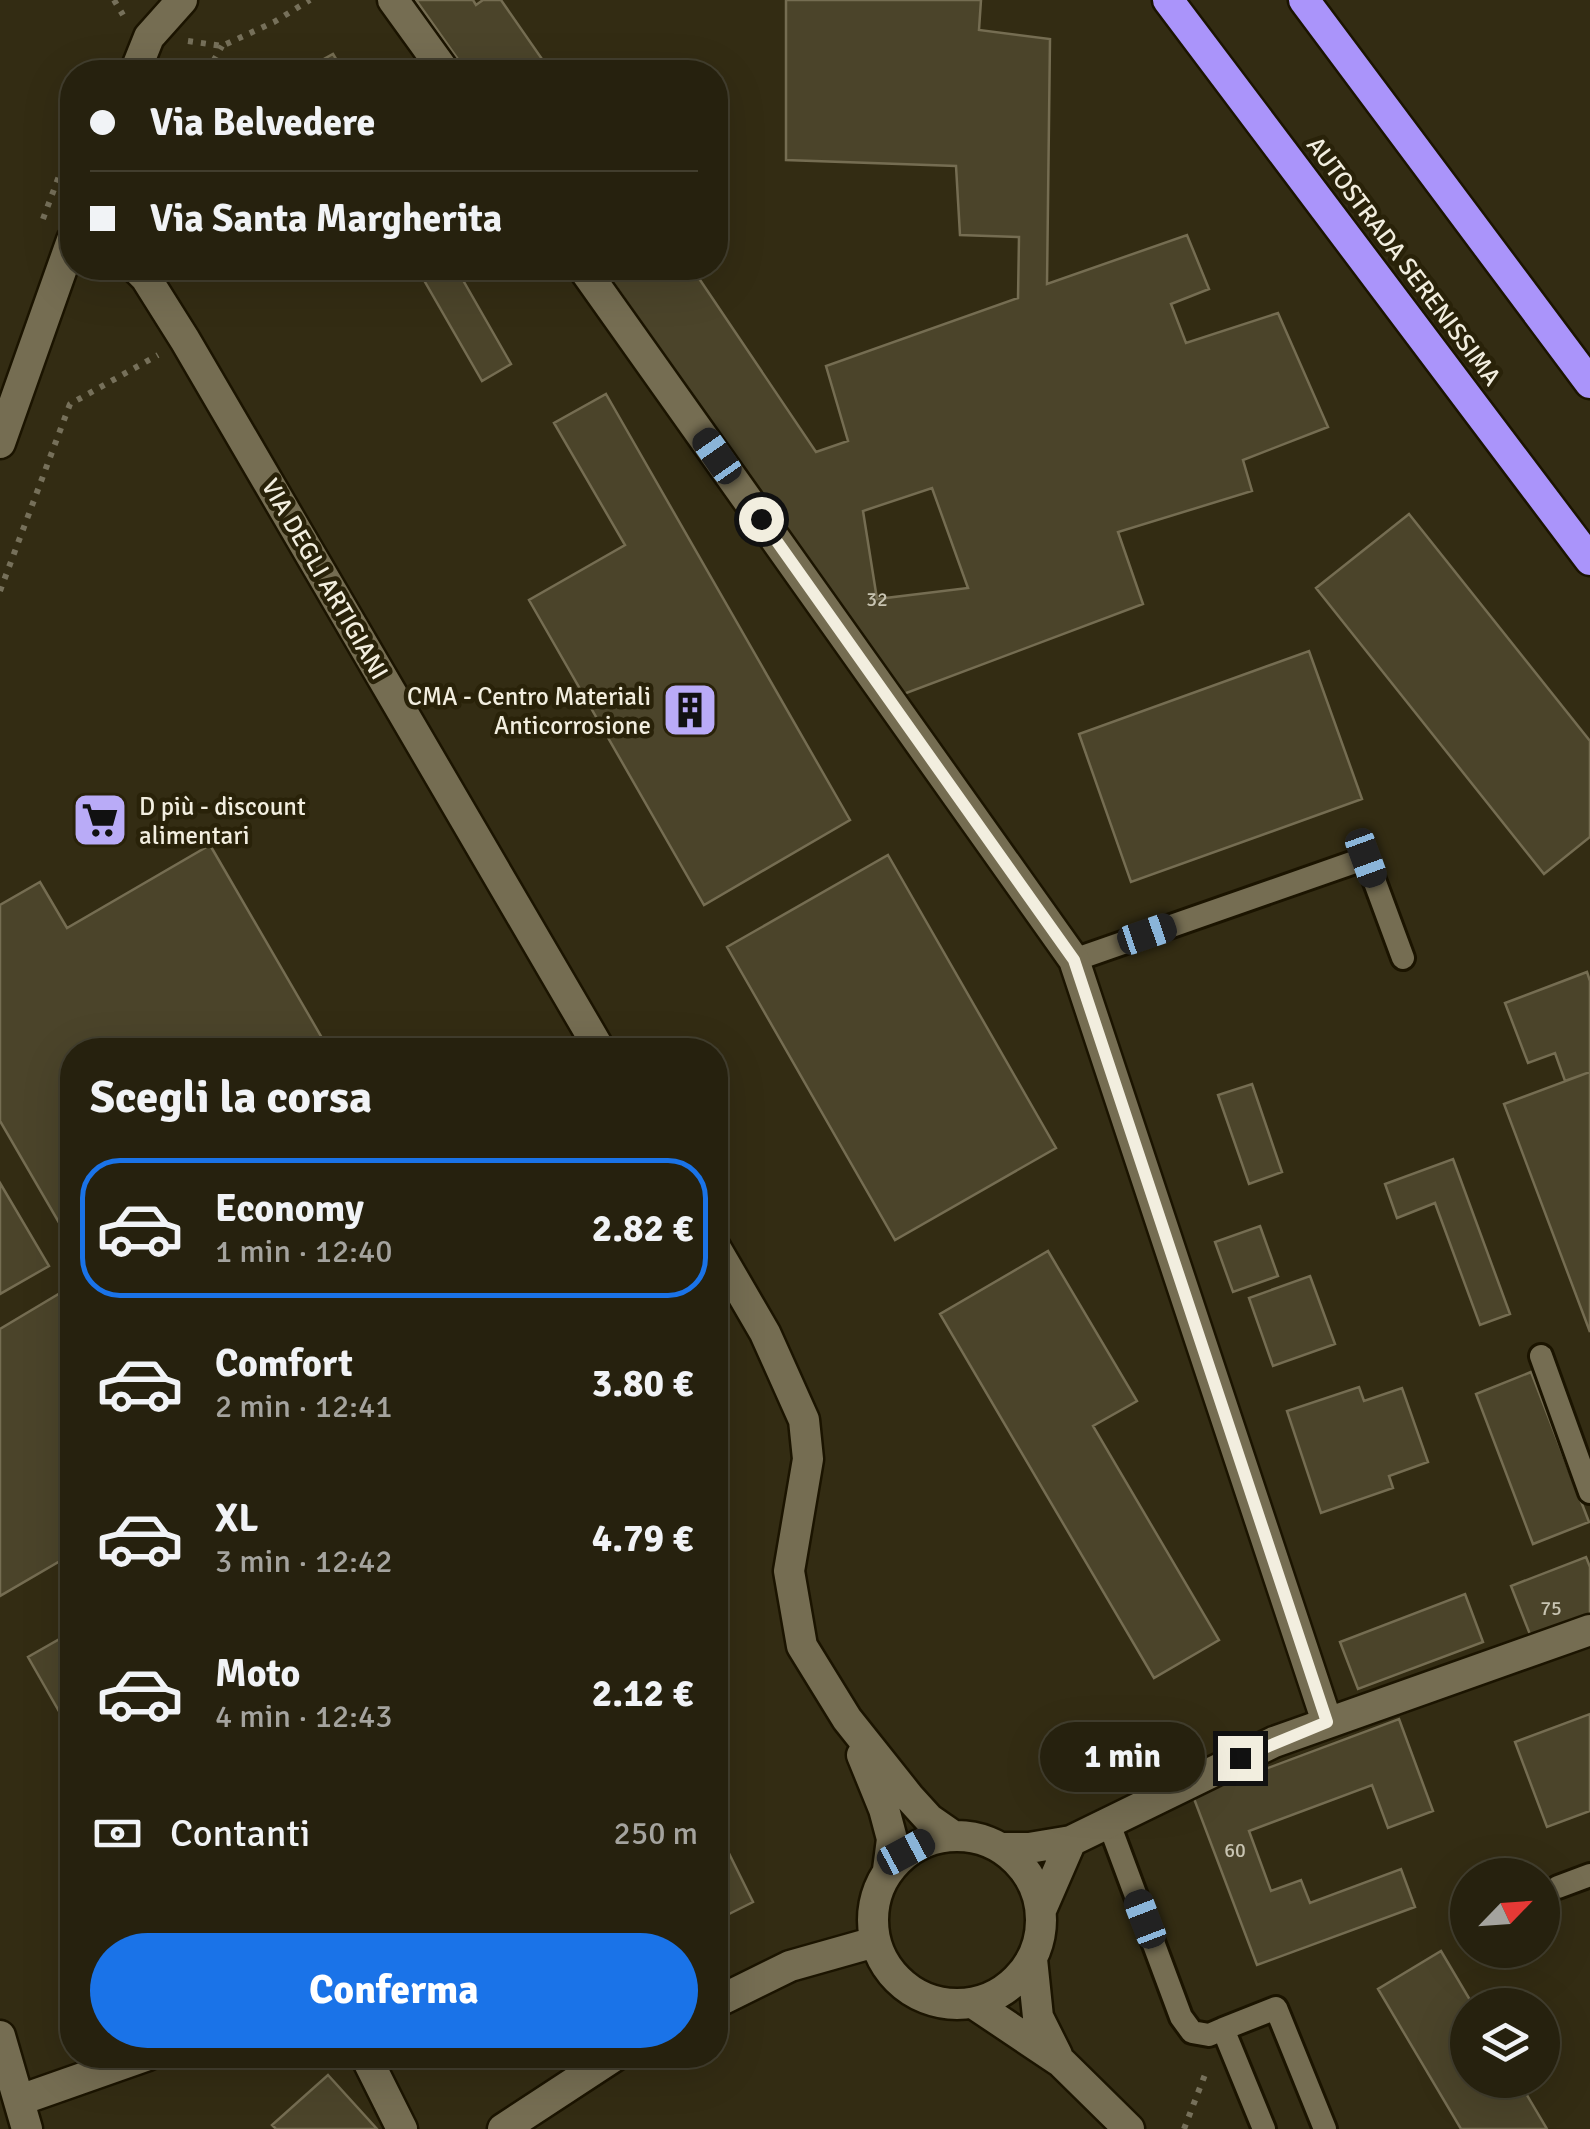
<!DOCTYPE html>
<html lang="it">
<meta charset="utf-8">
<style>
body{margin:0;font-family:Signika,sans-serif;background:#322e1c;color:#f1f3f6;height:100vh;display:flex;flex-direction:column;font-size:38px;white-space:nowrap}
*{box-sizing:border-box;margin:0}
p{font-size:32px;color:#a4a39e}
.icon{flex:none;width:55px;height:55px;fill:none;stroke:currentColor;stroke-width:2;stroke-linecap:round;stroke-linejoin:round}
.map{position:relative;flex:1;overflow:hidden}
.drawer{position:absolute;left:60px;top:1038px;width:668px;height:1030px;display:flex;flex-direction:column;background:#26210e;border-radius:40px;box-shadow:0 10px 40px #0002,0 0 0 2px #423e2e}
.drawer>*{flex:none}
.top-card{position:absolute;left:60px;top:60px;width:668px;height:220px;border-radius:40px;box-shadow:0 10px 40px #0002,0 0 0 2px #423e2e;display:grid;align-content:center;height:220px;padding:0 30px;background:#26210e}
.needle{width:65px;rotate:65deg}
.tools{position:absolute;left:1450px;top:1858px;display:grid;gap:20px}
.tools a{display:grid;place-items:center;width:110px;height:110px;border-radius:50%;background:#26210e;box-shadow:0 10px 40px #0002,0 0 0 2px #423e2e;font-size:50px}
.end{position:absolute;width:45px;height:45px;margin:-22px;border:12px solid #f2eedf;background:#111;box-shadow:0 0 0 5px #111}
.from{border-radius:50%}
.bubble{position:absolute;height:70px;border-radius:35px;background:#26210e;box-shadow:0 10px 40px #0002,0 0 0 2px #423e2e;font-size:32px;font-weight:800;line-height:70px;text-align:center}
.car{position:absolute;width:30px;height:60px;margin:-30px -15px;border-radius:12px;box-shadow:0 0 8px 2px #0007;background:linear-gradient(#222 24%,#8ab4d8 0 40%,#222 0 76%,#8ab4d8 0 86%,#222 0)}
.top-card b{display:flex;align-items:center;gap:35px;height:95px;font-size:38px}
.top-card b+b{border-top:2px solid #423e2e}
.top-card i{width:25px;height:25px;background:#f1f3f6}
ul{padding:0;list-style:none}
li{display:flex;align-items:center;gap:30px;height:140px;margin:0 20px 15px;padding:0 10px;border:5px solid transparent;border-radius:40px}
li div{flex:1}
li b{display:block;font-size:38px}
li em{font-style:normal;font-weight:800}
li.selected{border-color:#1a73e8}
li>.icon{width:90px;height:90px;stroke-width:1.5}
h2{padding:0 30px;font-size:45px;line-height:120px}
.pay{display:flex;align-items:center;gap:25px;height:110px;padding:0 30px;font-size:38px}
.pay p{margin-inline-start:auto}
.cta{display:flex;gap:20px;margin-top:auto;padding:20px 30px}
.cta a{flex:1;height:115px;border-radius:60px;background:#1a73e8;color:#fff;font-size:40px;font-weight:800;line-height:115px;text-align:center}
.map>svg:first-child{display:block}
</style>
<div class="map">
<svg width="1590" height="2129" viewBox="0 0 1590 2129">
<rect width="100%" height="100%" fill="#332c13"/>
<path fill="#4b442a" stroke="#756d52" stroke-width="2.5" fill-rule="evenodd" d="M416,0h57l3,5 7,-5h18l50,72h-84z
M786,0h195l-2,30 71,9 -3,245 140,-49 22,54 -38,15 15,39 92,-30 50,114 -85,33 9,31 -134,41 25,72 -242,91 -298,-427h89l124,184 32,-11 -22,-75 192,-68 1,-61 -59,-2 -4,-69 -170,-6zM932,488l36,100 -91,11 -14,-88z
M333,54l11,18h-39l-1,-2z
M417,268h39l55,96 -29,17z
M606,394l244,426 -146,85 -175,-305 96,-55 -71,-122z
M1409,514l181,227v96l-46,37 -228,-286z
M1309,651l53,148 -231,83 -52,-148z
M210,845l119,205h-257v195l-72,-124v-216l40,-23 27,46z
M888,855l168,293 -161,92 -168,-293z
M1587,972l3,9v91l-25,9 -10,-28 -27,10 -23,-60z
M1590,1072v260l-86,-228z
M1252,1084l30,88 -33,12 -31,-89z
M1453,1159l57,155 -30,11 -45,-122 -38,15 -12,-34z
M0,1183l49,83 -49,28z
M1260,1226l18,50 -45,16 -18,-50z
M1048,1251l89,150 -44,25 126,214 -65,38 -214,-364z
M1310,1276l25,68 -62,22 -24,-68z
M72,1286v268l-72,42v-267z
M1531,1372l58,150 -56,22 -57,-150z
M1359,1387l5,14 38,-13 26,74 -39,14 4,12 -72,25 -34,-102z
M1586,1557l4,10v47l-59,23 -20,-51z
M1465,1594l18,48 -125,47 -18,-47z
M72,1632v102l-44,-77z
M1590,1714v97l-43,16 -32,-85z
M1399,1719l34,92 -45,17 -16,-43 -123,46 22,60 30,-11 9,23 91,-34 14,38 -158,58 -64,-169z
M715,1825l38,77 -38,19z
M1441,1951l32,54h-5v75h50l29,49h-86l-83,-140z
M328,2075l49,54h-101l-4,-4z"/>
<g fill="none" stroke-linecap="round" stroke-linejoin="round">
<g stroke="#1b1400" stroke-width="28">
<path id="lane" d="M1074,960l292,-102 37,100
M1541,1356l49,136
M1108,1821l73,196 11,15 17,3 14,-6
M1558,1887l32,-12
M1264,2129l-41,-100 53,-21 49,121"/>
</g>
<g stroke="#1b1400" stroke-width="35">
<path id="street" d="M393,0l52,72
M135,72l14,-35 33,-37
M136,268l10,10 39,62 415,710
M583,268l491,692 253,762
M0,443l72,-203
M715,1247l50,86 39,87 4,39 -19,112 13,75 45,73 62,78 20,22 23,16
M862,1755l22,54 8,30 -4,31
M873 1920a84 84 0 1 1 168 0a84 84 0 1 1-168 0Z
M1001,1848h28l42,-7 203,-99 316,-112
M1041,1910l30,-69
M1032,1959l6,58 19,38
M715,2003l75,-37 85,-24
M973,2003l88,59 68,67
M0,2036l27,93
M365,2055l37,74
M20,2100l128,-45
M503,2129l113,-74"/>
</g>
<g stroke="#1b1400" stroke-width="35">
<path id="highway" d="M1168,0l422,560
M1304,0l286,383"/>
</g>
<path stroke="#76705a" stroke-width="6" stroke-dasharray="5 8" stroke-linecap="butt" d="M114,0l9,15
M188,41l34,5 52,-24 36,-22
M207,72l15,-26
M43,219l29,-78
M0,591l70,-187 88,-49
M1184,2129l22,-57"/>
<use href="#lane" stroke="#756d52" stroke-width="22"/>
<use href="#street" stroke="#756d52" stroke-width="30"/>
<use href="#highway" stroke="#aa94fa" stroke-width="30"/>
</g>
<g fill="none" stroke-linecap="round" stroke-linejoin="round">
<path stroke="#f2eedf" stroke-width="12" d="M761,519l313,441 253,762 -87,36"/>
</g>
<defs>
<g id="building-square" transform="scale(2.875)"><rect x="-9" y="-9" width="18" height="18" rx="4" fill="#b9abf7" stroke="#292209"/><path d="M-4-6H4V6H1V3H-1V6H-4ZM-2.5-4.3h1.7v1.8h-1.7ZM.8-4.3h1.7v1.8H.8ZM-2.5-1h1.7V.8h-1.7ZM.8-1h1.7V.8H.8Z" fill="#111"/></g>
<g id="supermarket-square" transform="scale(2.875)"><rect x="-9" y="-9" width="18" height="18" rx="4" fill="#b9abf7" stroke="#292209"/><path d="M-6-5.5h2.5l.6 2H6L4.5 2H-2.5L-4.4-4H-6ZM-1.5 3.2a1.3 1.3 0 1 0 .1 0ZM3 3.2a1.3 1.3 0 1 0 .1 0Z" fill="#111"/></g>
</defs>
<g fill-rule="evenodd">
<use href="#building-square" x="690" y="710"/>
<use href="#supermarket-square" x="100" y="820"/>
</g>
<g text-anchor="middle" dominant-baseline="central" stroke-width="9" stroke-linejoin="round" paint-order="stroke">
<g font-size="20" fill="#c8c4b2">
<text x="877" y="599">32</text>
<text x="1551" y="1608">75</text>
<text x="1235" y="1850">60</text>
</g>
<g font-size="25" fill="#f2eedf" stroke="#292209">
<text transform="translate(1404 261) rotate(53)">AUTOSTRADA SERENISSIMA</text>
<text transform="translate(325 579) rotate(60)">VIA DEGLI ARTIGIANI</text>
</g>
<g font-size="25" fill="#f2eedf" stroke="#292209" text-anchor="end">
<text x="651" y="696">CMA - Centro Materiali<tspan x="651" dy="29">Anticorrosione</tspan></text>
<text x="139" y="806" text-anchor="start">D più - discount<tspan x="139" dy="29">alimentari</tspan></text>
</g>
</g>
</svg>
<div class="tools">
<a><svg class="needle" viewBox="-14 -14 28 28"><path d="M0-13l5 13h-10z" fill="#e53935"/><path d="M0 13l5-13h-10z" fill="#a4a39e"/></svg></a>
<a><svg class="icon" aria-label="layers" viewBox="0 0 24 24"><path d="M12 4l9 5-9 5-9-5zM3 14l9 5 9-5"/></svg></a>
</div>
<i class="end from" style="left:761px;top:519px"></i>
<i class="end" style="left:1240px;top:1758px"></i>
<div class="bubble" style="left:1040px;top:1722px;width:165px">1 min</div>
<i class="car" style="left:717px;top:456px;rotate:325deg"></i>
<i class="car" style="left:1366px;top:858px;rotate:160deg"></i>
<i class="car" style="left:1147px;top:934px;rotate:71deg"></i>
<i class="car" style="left:906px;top:1852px;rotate:62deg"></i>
<i class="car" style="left:1145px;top:1919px;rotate:339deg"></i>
<div class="top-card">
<b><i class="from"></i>Via Belvedere</b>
<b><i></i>Via Santa Margherita</b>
</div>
<section class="drawer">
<h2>Scegli la corsa</h2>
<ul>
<li class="selected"><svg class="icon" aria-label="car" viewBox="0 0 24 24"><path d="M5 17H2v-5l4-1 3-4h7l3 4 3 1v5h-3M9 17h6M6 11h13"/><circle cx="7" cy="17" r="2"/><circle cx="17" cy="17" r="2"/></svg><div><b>Economy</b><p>1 min · 12:40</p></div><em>2.82 €</em></li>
<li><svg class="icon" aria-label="car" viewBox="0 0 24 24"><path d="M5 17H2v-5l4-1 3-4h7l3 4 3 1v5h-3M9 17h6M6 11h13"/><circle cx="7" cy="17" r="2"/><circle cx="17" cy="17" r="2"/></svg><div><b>Comfort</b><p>2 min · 12:41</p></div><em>3.80 €</em></li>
<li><svg class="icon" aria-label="car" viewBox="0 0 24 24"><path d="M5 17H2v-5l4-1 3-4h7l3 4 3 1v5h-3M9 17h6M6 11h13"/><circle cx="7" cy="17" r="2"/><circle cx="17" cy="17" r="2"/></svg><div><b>XL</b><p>3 min · 12:42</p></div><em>4.79 €</em></li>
<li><svg class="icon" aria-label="car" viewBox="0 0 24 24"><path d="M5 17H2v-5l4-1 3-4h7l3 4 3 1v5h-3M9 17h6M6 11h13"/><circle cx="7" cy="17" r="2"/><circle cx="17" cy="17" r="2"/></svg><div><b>Moto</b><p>4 min · 12:43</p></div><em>2.12 €</em></li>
</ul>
<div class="pay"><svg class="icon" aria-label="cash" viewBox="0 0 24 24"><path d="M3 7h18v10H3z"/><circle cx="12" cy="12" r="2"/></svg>Contanti<p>250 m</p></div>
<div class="cta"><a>Conferma</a></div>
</section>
</div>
